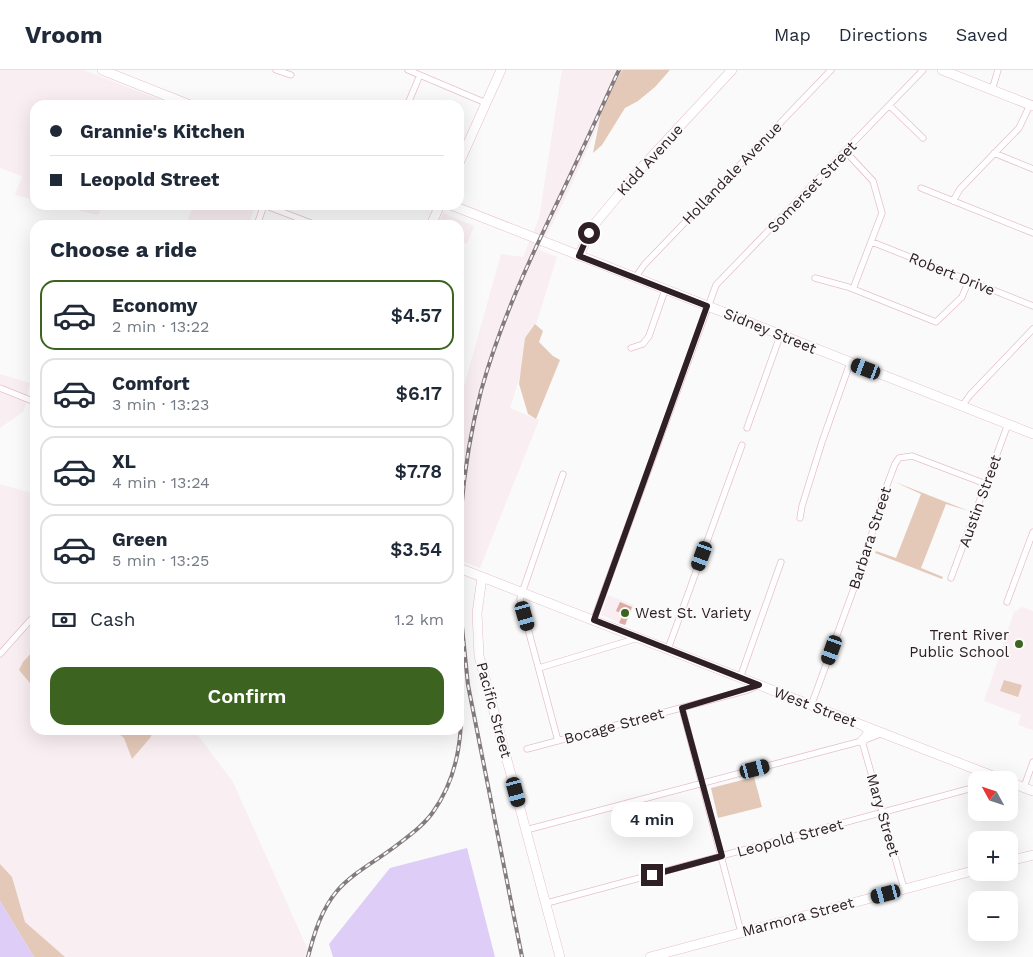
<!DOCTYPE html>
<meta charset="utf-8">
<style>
body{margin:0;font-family:"Work Sans",sans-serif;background:#f2f2f3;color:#1f2937;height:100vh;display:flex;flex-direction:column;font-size:19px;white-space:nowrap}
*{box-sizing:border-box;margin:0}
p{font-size:16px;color:#747a83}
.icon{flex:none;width:28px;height:28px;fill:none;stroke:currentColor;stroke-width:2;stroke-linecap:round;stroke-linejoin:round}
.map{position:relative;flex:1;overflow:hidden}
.side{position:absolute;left:30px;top:150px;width:434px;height:515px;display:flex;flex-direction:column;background:#fff;border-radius:15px;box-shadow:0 5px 20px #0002}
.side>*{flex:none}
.guide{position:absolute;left:30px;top:30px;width:434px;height:110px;border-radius:15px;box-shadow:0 5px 20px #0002;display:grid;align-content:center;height:110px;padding:0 20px;background:#fff}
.needle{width:32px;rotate:310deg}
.tools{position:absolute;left:968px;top:701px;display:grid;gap:10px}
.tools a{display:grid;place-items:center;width:50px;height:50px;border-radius:10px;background:#fff;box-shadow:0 5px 20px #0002;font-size:25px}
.end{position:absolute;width:22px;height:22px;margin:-11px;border:6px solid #2f2025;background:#fff;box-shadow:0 0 0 2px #fff}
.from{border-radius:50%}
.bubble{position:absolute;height:35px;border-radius:15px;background:#fff;box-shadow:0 5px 20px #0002;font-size:16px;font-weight:600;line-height:35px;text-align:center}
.car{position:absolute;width:15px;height:30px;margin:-15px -8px;border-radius:6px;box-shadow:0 0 4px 1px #0007;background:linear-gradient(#222 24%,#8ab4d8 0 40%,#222 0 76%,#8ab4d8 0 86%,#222 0)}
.guide b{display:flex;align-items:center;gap:18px;height:48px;font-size:19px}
.guide b+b{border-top:1px solid #e0e1e3}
.guide i{width:12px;height:12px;background:#1f2937}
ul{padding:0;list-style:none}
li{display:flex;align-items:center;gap:15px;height:70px;margin:0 10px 8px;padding:0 10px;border:2px solid #e0e1e3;border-radius:15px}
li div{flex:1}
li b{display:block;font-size:19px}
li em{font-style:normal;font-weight:600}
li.current{border-color:#3c6420}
li>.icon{width:45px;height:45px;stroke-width:1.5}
h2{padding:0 20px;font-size:22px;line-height:60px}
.pay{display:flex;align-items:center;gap:12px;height:55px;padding:0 20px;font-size:19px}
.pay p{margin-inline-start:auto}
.cta{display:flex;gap:10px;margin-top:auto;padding:10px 20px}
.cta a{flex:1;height:58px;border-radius:15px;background:#3c6420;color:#fff;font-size:20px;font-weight:600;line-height:58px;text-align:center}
header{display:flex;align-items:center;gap:30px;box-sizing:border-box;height:70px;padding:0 25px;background:#fff;border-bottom:1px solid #e0e1e3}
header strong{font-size:24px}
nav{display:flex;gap:28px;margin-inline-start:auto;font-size:18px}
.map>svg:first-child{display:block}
</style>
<header>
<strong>Vroom</strong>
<nav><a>Map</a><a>Directions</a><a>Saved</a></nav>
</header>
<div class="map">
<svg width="1033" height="887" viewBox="0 0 1033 887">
<rect width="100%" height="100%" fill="#fafafa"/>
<path fill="#f9eef1" d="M0,0h84l89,35h-138v95l-20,-5 7,-19 -22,-8z
M562,0h62l-60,131 -25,49 18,7 -47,151 29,12 -59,148 -21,-8v-156l42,-150 22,3 16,-39z
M55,135h48l-5,10z
M193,135h63l-8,20h-62z
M443,143l31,13 -7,18 -8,-3v-16h-21z
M0,304l30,9 -6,28 -24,17z
M0,414l35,10v236h159l39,52 78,175h-277l-34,-56z
M608,525l26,10 -8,20 -25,-10z
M1022,537l11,4v119l-15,-5 3,-10 -37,-14 30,-89z"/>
<path fill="#e4c9b9" d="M622,0h48l-15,17 -17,14 -13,7 -23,37 -9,8 9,-45z
M535,254l8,7 -4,11 14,14 7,4 -24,59 -8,-5 -9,-30 6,-46z
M895,412l74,29 -23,-7 -25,64 22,9 -1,2 -67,-26 1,-2 20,7 25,-64z
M35,579v40l-16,-19 4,-8z
M1004,610l18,5 -4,12 -18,-6z
M114,660h40l-4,8 -18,21 -8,-21z
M754,707l8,30 -44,11 -7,-30z
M0,794l12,13 13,45 40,35h-31l-34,-56z"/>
<path fill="#decdf6" d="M467,778l28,109h-162l-4,-13 61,-76z
M0,831l34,56h-34z"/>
<path fill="#dcaba6" d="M620,532l12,5 -7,18 -6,-2 4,-9 -7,-3z"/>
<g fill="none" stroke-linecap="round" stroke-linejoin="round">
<g stroke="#e8bfcc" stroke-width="7">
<path id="street" d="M276,0l15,5
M408,0l78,33
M992,20l6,-20
M409,31l11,-26
M890,36l33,32
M846,82l27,29 9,32 -29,76
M994,83l39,16
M921,118l112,45
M953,131l7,-12 59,-61 11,-23
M264,135l52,20
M257,155l7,-20
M872,172l161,64
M635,208l9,-13 187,-195
M815,208l33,9 88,35 26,-25 7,-17
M631,278l12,-4 6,-8 16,-46
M0,318l35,14
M962,336l8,-11 63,-66
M747,358l33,-92
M800,448l2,-12 20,-64 28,-79
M951,508l57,-154
M1007,532l26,-70
M594,549l122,-334 207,-215
M668,579l74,-204
M0,584l35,-39
M539,598l99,-30
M740,608l41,-116
M811,636l54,-148 16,-57 14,-37 4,-6 13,-2 74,28
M682,638l59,224
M558,671l-38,-142 43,-125
M862,671l42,148
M527,679l221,-59 11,-5
M1024,717l9,-25
M526,760l336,-89 21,-8
M547,833l429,-116"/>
</g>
<g stroke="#e8bfcc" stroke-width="10">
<path id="secondary" d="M102,0l88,35
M942,0l91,36
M459,93l42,-93
M451,135l582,229
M431,155l9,-20
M579,186l13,-29 51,-61 89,-96
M459,498l544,212
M482,507l-5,36 2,43 81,301
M862,671l6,-7v-4l-4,-4
M1009,712l24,9
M1009,791l24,-6
M650,887l326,-87"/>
</g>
<use href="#street" stroke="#fff" stroke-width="5.5"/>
<use href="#secondary" stroke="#fff" stroke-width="9"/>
<g stroke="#847b7e" stroke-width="4">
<path id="rail" d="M459,476c2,-52 9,-105 22,-155 18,-65 46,-126 75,-186 22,-45 42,-90 63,-135
M459,527l9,88 54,272
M308,887c6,-23 13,-47 29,-66 15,-18 41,-31 60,-46 13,-10 27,-20 36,-33 28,-39 30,-85 28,-131"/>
</g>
<use href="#rail" stroke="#fafafa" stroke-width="2" stroke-dasharray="5.5" stroke-linecap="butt"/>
</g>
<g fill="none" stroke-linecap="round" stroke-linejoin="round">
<path stroke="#2f2025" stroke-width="6" d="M589,163l-10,23 128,50 -113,314 165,65 -77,23 40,148 -70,19"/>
</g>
<g fill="#3c6420" stroke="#fafafa" stroke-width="2">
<circle cx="625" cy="543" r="5"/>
<circle cx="1019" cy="574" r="5"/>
</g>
<g text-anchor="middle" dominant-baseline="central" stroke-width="4" stroke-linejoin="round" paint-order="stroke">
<g font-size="15" fill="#2f2025" stroke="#fafafa">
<text transform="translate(650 90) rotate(-48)">Kidd Avenue</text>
<text transform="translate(732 103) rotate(-46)">Hollandale Avenue</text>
<text transform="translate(812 117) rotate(-46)">Somerset Street</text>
<text transform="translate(952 204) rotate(22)">Robert Drive</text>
<text transform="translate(770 261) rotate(22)">Sidney Street</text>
<text transform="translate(980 431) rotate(-70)">Austin Street</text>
<text transform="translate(870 468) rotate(-72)">Barbara Street</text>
<text transform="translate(815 637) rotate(21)">West Street</text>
<text transform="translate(494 640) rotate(75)">Pacific Street</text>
<text transform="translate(614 656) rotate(-15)">Bocage Street</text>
<text transform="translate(883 745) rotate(74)">Mary Street</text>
<text transform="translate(790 768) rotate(-15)">Leopold Street</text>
<text transform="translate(798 847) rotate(-15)">Marmora Street</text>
</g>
<g font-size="15" fill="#2f2025" stroke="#fafafa" text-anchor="start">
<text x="635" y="543">West St. Variety</text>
<text x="1009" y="565" text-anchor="end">Trent River<tspan x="1009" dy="17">Public School</tspan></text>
</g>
</g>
</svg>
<div class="tools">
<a><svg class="needle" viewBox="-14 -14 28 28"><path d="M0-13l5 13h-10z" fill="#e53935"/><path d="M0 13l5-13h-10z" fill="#747a83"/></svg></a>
<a>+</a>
<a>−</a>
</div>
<i class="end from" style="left:589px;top:163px"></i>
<i class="end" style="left:652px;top:805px"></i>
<div class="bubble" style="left:611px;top:732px;width:82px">4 min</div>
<i class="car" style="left:866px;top:299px;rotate:291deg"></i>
<i class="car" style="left:702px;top:486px;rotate:200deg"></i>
<i class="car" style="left:525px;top:546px;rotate:164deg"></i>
<i class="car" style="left:832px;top:580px;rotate:200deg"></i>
<i class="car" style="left:755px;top:699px;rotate:75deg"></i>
<i class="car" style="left:516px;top:722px;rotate:165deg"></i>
<i class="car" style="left:886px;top:824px;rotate:255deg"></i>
<div class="guide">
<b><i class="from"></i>Grannie's Kitchen</b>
<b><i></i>Leopold Street</b>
</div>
<section class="side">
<h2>Choose a ride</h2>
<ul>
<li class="current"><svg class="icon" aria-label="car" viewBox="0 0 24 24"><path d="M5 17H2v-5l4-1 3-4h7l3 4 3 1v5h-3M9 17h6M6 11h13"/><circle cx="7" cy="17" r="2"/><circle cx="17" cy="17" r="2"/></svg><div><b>Economy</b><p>2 min · 13:22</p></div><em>$4.57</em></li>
<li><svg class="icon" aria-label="car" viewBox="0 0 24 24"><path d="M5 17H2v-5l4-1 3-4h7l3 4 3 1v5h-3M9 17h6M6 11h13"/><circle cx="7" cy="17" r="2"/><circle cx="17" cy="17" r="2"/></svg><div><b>Comfort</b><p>3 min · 13:23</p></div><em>$6.17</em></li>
<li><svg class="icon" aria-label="car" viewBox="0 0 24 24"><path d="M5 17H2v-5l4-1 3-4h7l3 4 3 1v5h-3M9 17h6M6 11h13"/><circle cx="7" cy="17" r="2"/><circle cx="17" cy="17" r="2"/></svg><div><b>XL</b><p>4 min · 13:24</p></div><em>$7.78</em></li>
<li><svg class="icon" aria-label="car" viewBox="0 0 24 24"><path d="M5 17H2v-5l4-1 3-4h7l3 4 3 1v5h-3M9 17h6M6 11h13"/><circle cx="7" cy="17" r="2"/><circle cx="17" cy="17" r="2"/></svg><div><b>Green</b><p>5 min · 13:25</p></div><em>$3.54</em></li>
</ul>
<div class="pay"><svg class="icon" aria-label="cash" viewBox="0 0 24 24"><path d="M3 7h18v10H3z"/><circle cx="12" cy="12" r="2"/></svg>Cash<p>1.2 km</p></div>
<div class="cta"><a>Confirm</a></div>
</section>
</div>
